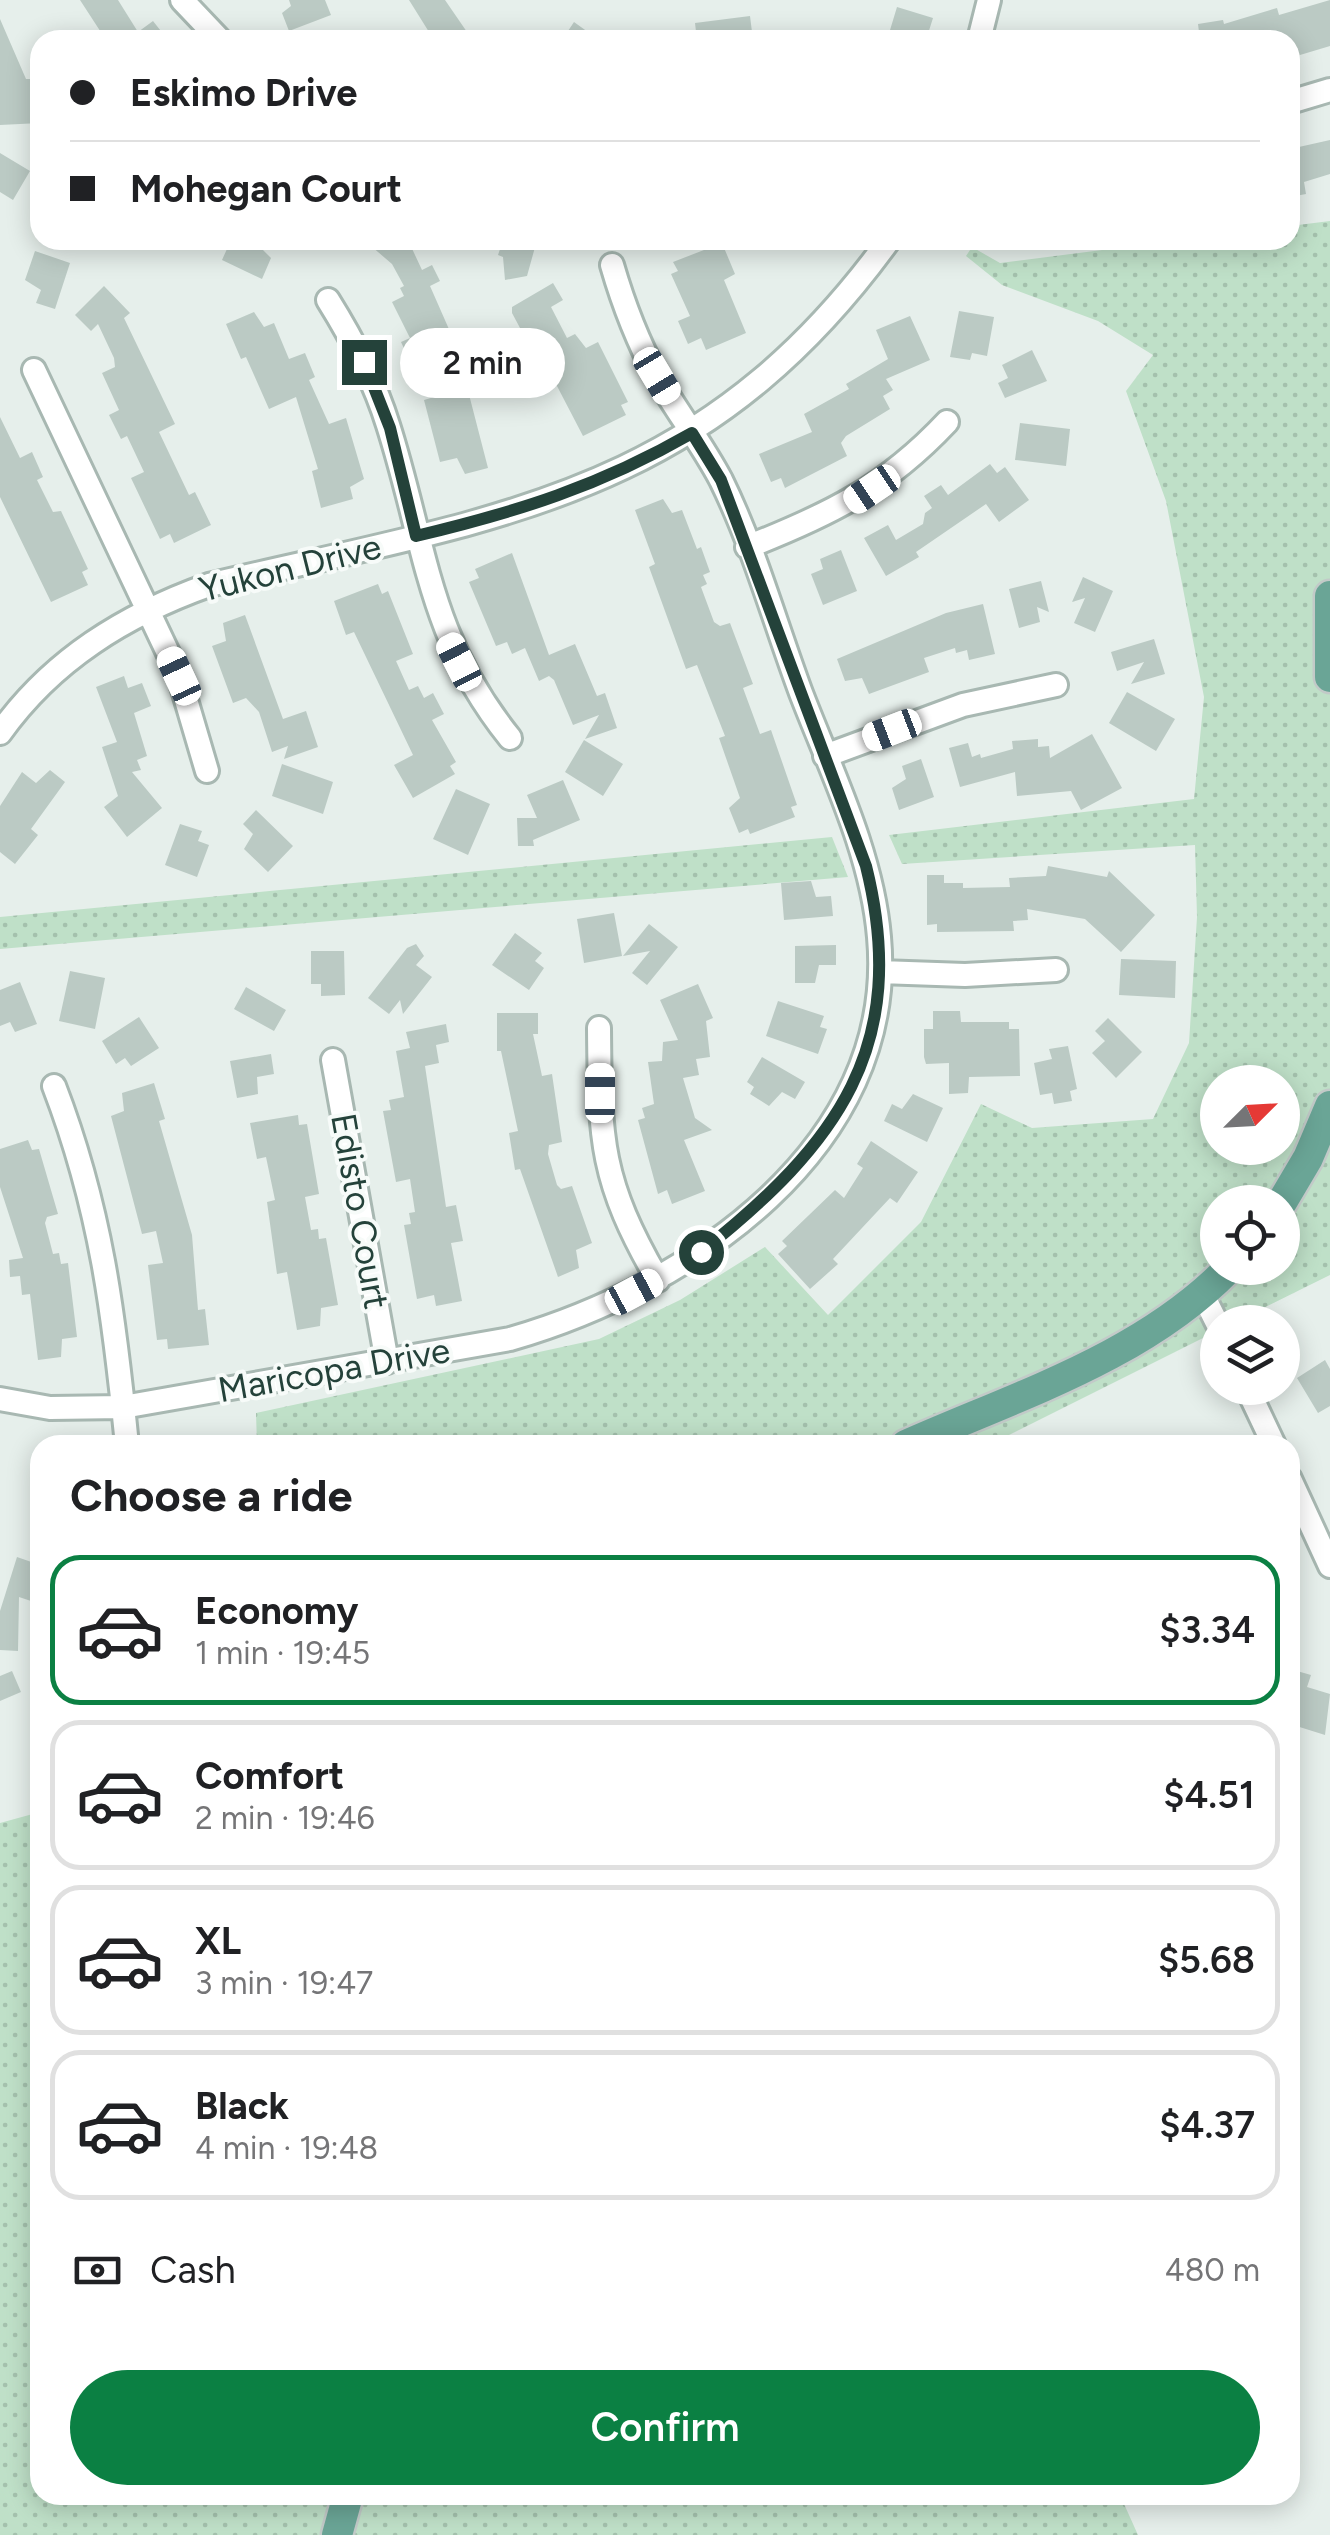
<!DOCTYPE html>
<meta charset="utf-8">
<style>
body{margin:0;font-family:Figtree,sans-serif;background:#f2f2f2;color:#202124;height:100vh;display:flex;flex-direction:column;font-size:38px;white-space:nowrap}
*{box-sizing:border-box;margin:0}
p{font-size:32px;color:#757577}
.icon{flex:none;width:55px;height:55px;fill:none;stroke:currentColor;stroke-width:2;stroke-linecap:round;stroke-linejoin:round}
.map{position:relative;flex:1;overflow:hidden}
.panel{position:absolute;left:30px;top:1435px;width:1270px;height:1070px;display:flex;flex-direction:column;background:#fff;border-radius:30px;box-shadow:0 5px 25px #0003}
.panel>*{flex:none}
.guide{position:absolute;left:30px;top:30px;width:1270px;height:220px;border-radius:30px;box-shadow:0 5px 25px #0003;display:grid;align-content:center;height:220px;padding:0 40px;background:#fff}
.needle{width:65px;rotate:66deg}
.controls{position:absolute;left:1200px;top:1065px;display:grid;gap:20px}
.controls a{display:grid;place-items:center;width:100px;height:100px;border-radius:50%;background:#fff;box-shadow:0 5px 25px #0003;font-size:50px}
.end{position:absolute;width:45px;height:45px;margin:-22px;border:12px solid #24423a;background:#fff;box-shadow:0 0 0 5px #fff}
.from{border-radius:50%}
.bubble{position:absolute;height:70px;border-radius:35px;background:#fff;box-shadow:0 5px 25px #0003;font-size:32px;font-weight:600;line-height:70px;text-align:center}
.car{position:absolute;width:30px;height:60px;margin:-30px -15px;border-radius:12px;box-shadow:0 0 8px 2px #0007;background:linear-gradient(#fff 24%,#345 0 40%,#fff 0 76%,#345 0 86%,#fff 0)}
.guide b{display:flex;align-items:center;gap:35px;height:95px;font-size:38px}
.guide b+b{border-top:2px solid #e0e0e0}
.guide i{width:25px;height:25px;background:#202124}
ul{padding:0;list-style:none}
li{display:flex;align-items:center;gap:30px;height:150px;margin:0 20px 15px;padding:0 20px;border:5px solid #e0e0e0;border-radius:30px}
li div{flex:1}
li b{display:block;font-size:38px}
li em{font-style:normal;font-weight:600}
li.current{border-color:#0b8043}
li>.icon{width:90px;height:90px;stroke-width:1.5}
h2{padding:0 40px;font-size:45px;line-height:120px}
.pay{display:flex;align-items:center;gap:25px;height:110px;padding:0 40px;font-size:38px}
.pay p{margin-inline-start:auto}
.action{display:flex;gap:20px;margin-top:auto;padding:20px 40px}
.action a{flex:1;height:115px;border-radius:60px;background:#0b8043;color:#fff;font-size:40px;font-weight:600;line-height:115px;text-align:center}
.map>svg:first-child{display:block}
</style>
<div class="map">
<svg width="1330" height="2535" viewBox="0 0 1330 2535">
<defs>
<pattern id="grass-dots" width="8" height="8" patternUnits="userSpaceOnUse" patternTransform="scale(2.5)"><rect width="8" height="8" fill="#bfe0c8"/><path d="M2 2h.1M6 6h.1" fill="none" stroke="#a4c1ad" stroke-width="1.8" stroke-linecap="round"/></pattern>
</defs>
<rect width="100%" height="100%" fill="#e6efeb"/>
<path fill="url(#grass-dots)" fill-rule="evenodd" d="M1330,221v1054l-95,47h-17l-1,9 -228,114h-732l-1,-32 343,-74 81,-39 85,-53 63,68 93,-93 60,-118 51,24 121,-9 36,-76 8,-126 -2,-72 -293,19 -13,-29 305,-36 10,-102 -38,-196 -40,-110 27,-36 -55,-34 -96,-36 -36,-29 6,-9 28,16 181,-23h109v-14zM1218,1082h64v66h-64zM1218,1202h64v66h-64z
M832,837l16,40 -848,72v-32z
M40,1812v683h1080l18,40h-1138v-712z"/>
<path fill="#bbcac4" d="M80,0h38l20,32 15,-11 15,19h-62z
M289,0h36l6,15 -42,16 -7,-18 9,-7z
M409,0h36l22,32 -12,8h-21z
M1330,0v46l-40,12v-18h-105v-4l14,-4 -1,-8 25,-4 1,4 53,-16 2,7z
M897,7l36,11 -7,22h-39z
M750,16l3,24h-56l-2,-17z
M0,19l26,60h11l3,7v37l-40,2z
M574,22l25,18h-37z
M1330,140v34l-26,8 2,12 -16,3v-48z
M0,153l30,18 -17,29 -13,-8z
M231,240h37l-5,10 8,8 -9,21 -40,-19z
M364,240h44l14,30 10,-5 8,16 -10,5 40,91 -5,2 23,89 -23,6 -8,-16 -17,4 -16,-62 10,-3 -4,-12 4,-2 -15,-28 -10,4 -8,-17 9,-4 -18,-36 12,-6 -4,-8 4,-2 -12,-22z
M503,240h34l-10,36 -22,4 -2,-23 -5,-2z
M722,243l13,31 -11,6 22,53 -40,17 -5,-12 -13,6 -10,-23 12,-5 -19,-42 7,-3 -5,-9z
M35,251l35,12 -15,46 -19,-6 5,-13 -16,-10z
M553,283l10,17 -12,7 16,31 8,-4 11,14 12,-6 30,60 -7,3 5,10 -43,21 -51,-98 -5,3 -15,-28v-6z
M104,286l26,27 -6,5 51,106 -16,8 30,63 6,-3 16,33 -37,18 -4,-9 -10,5 -29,-61 13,-6 -17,-36 -6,3 -12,-24 10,-5 -17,-37 13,-6 -1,-9 -16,-34 -7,7 -16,-16z
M959,311l35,6 -7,39 -15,-3 -2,7 -20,-3z
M254,312l10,15 10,-4 15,36 16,-6 10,24 -6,3 20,44 17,-6 18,61 -14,8 3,12 -32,9 -9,-37 6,-2 -22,-72 -27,12 -23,-52 -5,2 -15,-35z
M910,316l20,44 -44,19 7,11 -10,6 7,13 -44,27 -5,7 6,13 -62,32 -4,-10 -10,4 -12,-28 53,-22 -8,-18 45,-25 -3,-5 42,-25 -12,-29z
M1032,350l15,31 -42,17 -7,-15 10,-5 -6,-13z
M0,417l20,41 12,-6 11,25 -6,3 16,32 8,-1 27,58 -6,3 6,13 -37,17 -51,-105z
M1020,423l50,6 -4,37 -51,-6z
M990,464l7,9 8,-6 24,33 -30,22 -13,-18 -70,48 3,5 -33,19 -22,-38 24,-13 8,15 27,-16 2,-11 7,-5 -8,-12 17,-11 7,10z
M663,499l9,14 10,-3 15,39 4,-2 9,25 -7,3 4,9 -6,3 13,35 6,4 10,-3 23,61 -10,4 17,46 11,-4 26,75 -6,2 4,10 -45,17 -2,-5 -9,4 -10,-25 11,-10 -21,-60 6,-2 -28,-71 -11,4 -37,-102 6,-3 -20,-54z
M841,550l16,41 -34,14 -12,-31 12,-5 -3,-10z
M512,553l37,102 26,-11 22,52 8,-3 12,35 -32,11 14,-24 -26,10 -19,-45 -5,-4 -10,5 -14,-33 -13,6 -5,-12 -11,4 -27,-64 10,-4 -4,-9z
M1083,577l30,14 -18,41 -21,-9 11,-25 -13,4z
M1041,581l8,31 -12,-5 3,15 -21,6 -10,-39z
M378,584l4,10 6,-3 25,63 -17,7 13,29 9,-4 6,12 9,-5 11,21 -12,6 24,42 -6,4 5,8 -42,24 -19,-33 19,-10 -59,-123 -8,3 -12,-34z
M983,604l12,50 -26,6 -2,-10 -11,3 -1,-5 -31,10 5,14 -60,22 -7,-16 -17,3 -8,-22 109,-46z
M245,615l38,104 23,-8 12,36 -34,12 4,-13 -16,6 -13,-40 -13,-14 -13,5 -21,-57 14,-5 -3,-18z
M1154,639l11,35 -34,10 13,-22 -27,9 -6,-19z
M124,676l4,12 14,-5 9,23 -17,7 13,43 -10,4 4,10 -9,2 30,36 -35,29 -23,-30 14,-11 -16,-49 15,-5 -21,-55z
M1127,692l48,27 -19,32 -47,-28z
M1092,734l30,54 -41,22 -10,-19 -54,5 -2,-24 -55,15 -11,-39 19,-5 4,14 8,-3 1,4 32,-9 -1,-8 26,-2v8l11,-1 1,12z
M584,740l39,24 -20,32 -38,-24z
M921,759l13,38 -35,13 -7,-22 14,-9 -4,-13z
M282,764l51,18 -10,32 -51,-18z
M50,770l15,12 -34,47 7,6 -23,29 -15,-12v-46l22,-34 14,11z
M563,780l17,40 -47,20 1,6h-16l-1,-28h20l-10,-23z
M456,789l34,15 -22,51 -35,-16z
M256,810l37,36 -25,26 -24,-23 9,-15 -10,-10z
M180,824l22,7 -4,10 11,4 -12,32 -32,-12z
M1048,866l59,11 2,-6 46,44 -34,37 -36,-33 -58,-10 1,11 -15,1 1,10 -77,1v-8l-10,1v-50h17v8h19v5l47,-1 -1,-9 37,-2z
M811,881l5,16 15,-1 2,20 -49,4 -3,-37z
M614,913l8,43 -38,7 -7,-44z
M649,924l29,23 -31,38 -15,-12 18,-22 -27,5z
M515,933l27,20 -7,8 9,7 -15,22 -37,-25z
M416,944l8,12 -8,9 16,12 -29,37 -3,-14 -11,14 -21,-16 39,-50z
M836,945v20h-17l-4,18h-20v-37z
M311,951h33l1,44 -24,1v-12h-10z
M1121,959l55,2 -1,37 -56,-3z
M70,971l35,7 -10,51 -36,-8z
M20,982l17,42 -22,8 -5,-10 -10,4v-36z
M698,984l15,34 -7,3 4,36 -14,2 3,16 -16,3 12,40 17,12 -28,10 21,51 -33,13 -5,-14 -9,4 -20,-74 7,-2 -3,-10 12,-4 -6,-42 14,-1 1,-19 15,-2 -18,-40z
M246,987l40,23 -12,21 -40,-22z
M778,1001l46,15 -4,11 7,2 -9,25 -52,-18z
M933,1011h27l1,11h48v7h10l1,47 -51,1 -1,16 -19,1v-31l-23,1 -2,-7v-28h9z
M497,1013h41v21h-5l9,42 10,-2 10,68 -13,3 -1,9 9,31 4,4 11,-3 20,57 -16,7 3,18 -21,9 -38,-108 -5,1 -6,-37 9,-2 -17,-80h-4z
M139,1017l20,31 -28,18 -6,-8 -9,6 -14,-23z
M1108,1018l34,34 -26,26 -24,-25 13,-12 -10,-10z
M446,1024l3,18 -13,3 3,18 -14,3 21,141 10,-2 7,36 -12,2 11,58 -26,5 -2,-11 -17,4 -13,-74 7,-1 -2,-11 6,-1 -5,-33 -14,3 -13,-71 8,-1 -2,-10 15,-3 -8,-46 14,-3 -4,-16z
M1068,1046l9,43 -7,2 2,10 -18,3 -2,-11 -12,2 -6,-32 18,-4 -3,-10z
M271,1054l3,20 -17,3 1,17 -21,4 -7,-37z
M762,1057l43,25 -10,17 -13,-7 -13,14 -19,-12 4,-7 -7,-5z
M154,1083l11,36 -6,2 33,114 6,75 7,-1 4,36 -41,4 -1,-10 -10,1 -9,-75 15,-2 -7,-32 -14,3 -31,-118 13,-5 -2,-18z
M913,1094l30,14 -16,34 -43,-21 8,-17 10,5z
M298,1115l1,10 8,-1 12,70 -14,3 6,33 7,-1 1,10 7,-1 12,67 -17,3 -1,18 -23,4 -10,-58 -10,2 -10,-72 8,-2 -9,-43 -9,2 -7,-36z
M28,1140l4,10 7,-1 19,65 -11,3 -2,6 8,31 6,-1 2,11 7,-1 9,74 -15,2 -1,18 -23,3 -8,-66 -8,1 -2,-19 -10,1 -1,-17 14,-2 -23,-71v-38z
M871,1141l47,31 -21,31 -7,-5 -57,61 5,5 -28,25 -32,-35 9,-8 -5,-5 53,-51 9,8 19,-30 -6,-4z
M1325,1360l5,9v37l-12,7 -21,-35z
M17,1557l23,8v39l-21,-7 -1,54 -18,-1v-39z
M1290,1669l21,6 -4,12 23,7 -5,41 -35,-11z
M12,1671l9,21 -21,9v-25z"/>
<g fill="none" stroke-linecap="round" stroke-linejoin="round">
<g stroke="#a8b8b2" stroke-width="28">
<path id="minor" d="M182,0l38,40
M979,40l10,-40
M1290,102l40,-12
M328,300c25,40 46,80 60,125 38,119 39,210 122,313
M34,370l145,306 28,95
M747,547c82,-32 139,-60 200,-125
M0,733c52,-73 125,-118 209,-148 288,-68 493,-87 680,-345
M825,756l138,-51 93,-20
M880,972l85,3 91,-5
M599,1028c1,113 1,152 59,252
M333,1060l54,302
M54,1086c47,122 60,229 73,359
M1202,1293l16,32
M1247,1388l27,57
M0,1399l50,9 73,-1 387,-68c178,-51 388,-191 369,-402 -7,-84 -48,-166 -78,-244 -26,-70 -47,-146 -80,-213 -19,-36 -44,-68 -64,-103 -19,-35 -34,-74 -45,-112
M1290,1479l40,87"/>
</g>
<g stroke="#c2cac8" stroke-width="35">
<path id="primary" d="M1330,596v81
M1282,1202l26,-44 22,-52
M906,1445c110,-49 237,-88 323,-177
M337,2535l11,-40"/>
</g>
<use href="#minor" stroke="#fff" stroke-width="22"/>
<use href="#primary" stroke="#6aa596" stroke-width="30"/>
</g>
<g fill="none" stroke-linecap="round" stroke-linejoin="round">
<path stroke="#24423a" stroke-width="12" d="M364,362l26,66 26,108c101,-24 184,-50 276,-103l29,47 145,386c45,181 -29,278 -165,386"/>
</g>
<g text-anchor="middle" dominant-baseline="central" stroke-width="8" stroke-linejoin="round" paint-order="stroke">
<g font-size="35" fill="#24423a" stroke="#f7fbf9">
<text transform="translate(290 568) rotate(-14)">Yukon Drive</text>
<text transform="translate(360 1211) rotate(80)">Edisto Court</text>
<text transform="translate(334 1370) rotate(-10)">Maricopa Drive</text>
</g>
</g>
</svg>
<div class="controls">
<a><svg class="needle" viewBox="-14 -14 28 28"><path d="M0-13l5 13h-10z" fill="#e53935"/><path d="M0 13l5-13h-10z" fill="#757577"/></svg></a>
<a><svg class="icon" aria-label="locate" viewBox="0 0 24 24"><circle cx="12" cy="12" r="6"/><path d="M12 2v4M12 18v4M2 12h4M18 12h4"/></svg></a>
<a><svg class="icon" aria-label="layers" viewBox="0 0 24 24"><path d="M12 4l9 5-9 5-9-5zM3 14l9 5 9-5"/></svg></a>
</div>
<i class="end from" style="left:701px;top:1252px"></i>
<i class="end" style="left:364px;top:362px"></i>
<div class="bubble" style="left:400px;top:328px;width:165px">2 min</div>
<i class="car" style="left:657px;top:376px;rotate:149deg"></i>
<i class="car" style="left:872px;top:489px;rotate:236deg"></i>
<i class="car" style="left:459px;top:662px;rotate:333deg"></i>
<i class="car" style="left:179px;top:676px;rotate:335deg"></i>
<i class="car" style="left:892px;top:730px;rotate:249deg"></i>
<i class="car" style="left:600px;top:1093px;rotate:0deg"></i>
<i class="car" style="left:634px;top:1292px;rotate:62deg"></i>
<div class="guide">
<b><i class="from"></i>Eskimo Drive</b>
<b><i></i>Mohegan Court</b>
</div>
<section class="panel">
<h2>Choose a ride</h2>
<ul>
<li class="current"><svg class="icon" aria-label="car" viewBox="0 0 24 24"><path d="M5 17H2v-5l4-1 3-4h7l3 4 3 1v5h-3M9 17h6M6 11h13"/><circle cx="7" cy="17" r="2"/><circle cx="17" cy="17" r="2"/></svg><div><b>Economy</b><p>1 min · 19:45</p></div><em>$3.34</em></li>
<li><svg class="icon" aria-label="car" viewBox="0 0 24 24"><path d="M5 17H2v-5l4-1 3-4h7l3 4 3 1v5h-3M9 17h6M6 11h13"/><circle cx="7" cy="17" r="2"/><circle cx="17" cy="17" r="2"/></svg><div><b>Comfort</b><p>2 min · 19:46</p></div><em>$4.51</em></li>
<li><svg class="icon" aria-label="car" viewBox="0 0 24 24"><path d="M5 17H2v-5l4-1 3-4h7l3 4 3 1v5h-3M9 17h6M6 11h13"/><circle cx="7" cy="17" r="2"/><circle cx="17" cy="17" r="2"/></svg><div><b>XL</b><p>3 min · 19:47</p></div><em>$5.68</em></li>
<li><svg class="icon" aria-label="car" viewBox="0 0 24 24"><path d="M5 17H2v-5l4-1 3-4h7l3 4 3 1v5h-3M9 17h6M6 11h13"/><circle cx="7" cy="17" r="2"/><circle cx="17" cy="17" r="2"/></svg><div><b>Black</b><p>4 min · 19:48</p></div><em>$4.37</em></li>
</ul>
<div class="pay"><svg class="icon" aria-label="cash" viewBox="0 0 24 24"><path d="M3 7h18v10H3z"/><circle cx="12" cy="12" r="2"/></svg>Cash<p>480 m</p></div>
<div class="action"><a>Confirm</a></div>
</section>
</div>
